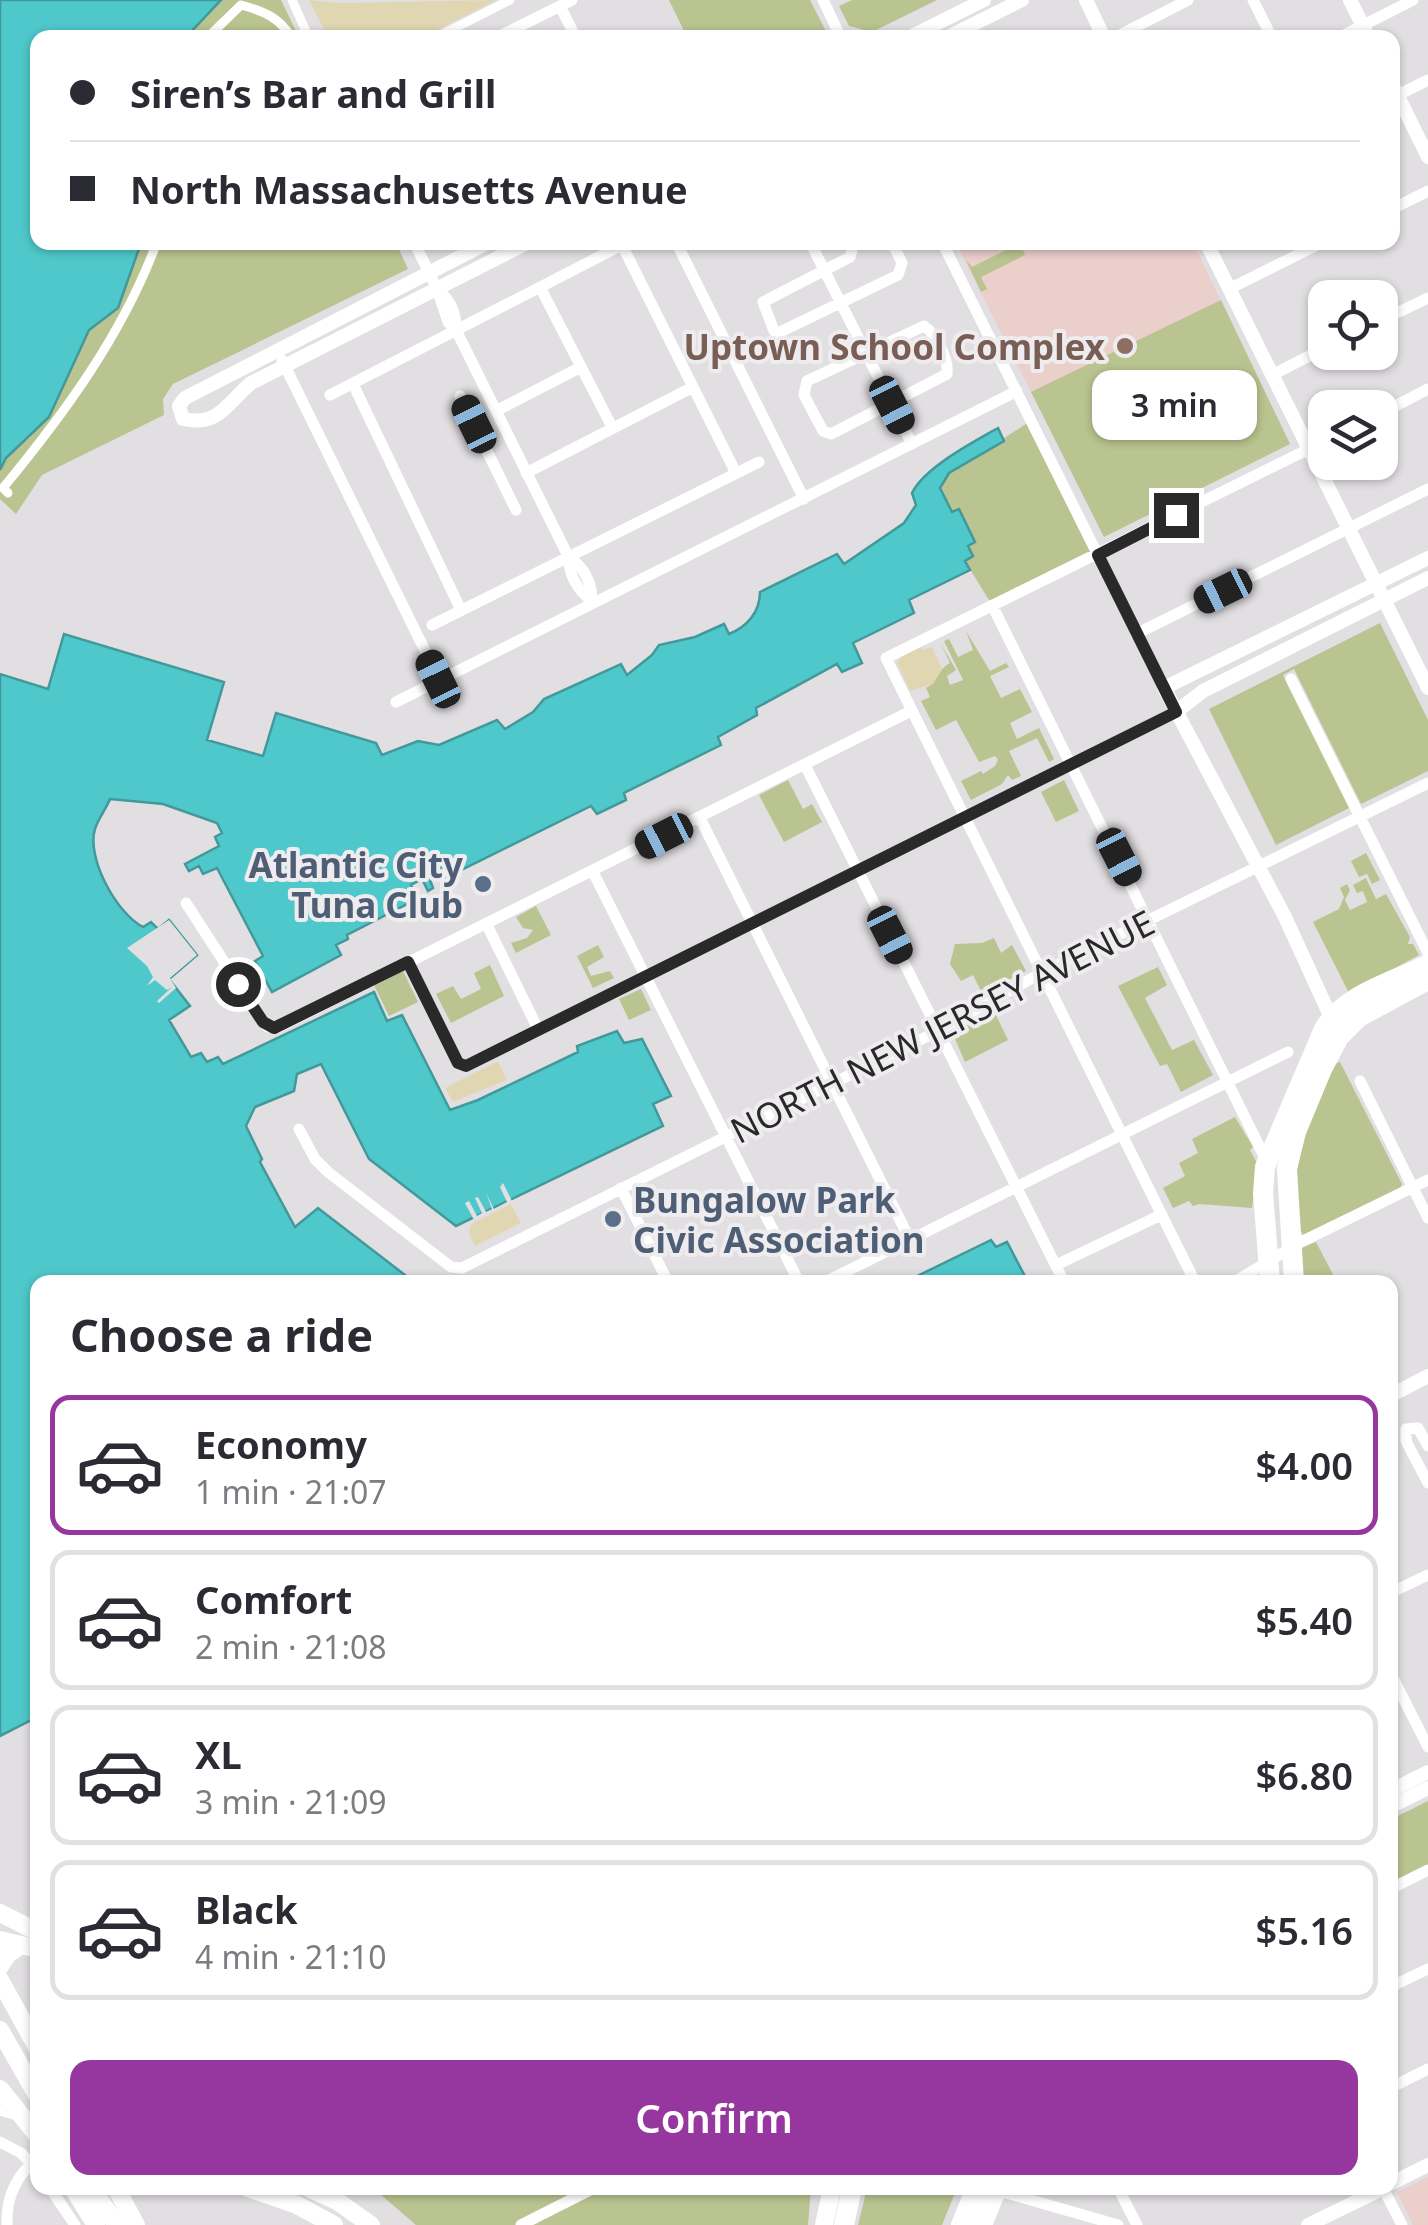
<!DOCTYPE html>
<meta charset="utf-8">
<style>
body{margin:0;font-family:"Noto Sans",sans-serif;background:#f2f2f3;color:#2b2b33;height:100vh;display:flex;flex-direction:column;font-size:38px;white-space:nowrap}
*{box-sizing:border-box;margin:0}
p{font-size:32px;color:#7c7c81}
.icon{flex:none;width:55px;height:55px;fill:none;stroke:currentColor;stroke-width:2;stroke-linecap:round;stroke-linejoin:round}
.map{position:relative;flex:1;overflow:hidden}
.panel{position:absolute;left:30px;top:1275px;width:1368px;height:920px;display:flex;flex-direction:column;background:#fff;border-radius:20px;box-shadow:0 2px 8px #0004}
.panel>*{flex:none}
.hud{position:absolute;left:30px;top:30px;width:1370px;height:220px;border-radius:20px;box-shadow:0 2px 8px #0004;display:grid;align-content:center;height:220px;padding:0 40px;background:#fff}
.fabs{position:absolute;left:1308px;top:280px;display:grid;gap:20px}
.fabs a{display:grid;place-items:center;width:90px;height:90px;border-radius:20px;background:#fff;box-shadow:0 2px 8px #0004;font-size:50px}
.end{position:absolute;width:45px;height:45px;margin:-22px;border:12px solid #2a292a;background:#fff;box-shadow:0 0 0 5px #fff}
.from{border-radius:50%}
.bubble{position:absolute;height:70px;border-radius:20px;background:#fff;box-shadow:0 2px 8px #0004;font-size:32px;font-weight:600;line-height:70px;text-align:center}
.car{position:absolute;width:30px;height:60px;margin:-30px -15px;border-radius:12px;box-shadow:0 0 8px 2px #0007;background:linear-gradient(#222 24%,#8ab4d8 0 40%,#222 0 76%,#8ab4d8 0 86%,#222 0)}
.hud b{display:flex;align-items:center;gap:35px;height:95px;font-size:38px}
.hud b+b{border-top:2px solid #e1e1e2}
.hud i{width:25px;height:25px;background:#2b2b33}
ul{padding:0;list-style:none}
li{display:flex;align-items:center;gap:30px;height:140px;margin:0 20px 15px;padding:0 20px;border:5px solid #e1e1e2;border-radius:20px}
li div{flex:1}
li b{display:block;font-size:38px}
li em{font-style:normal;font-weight:600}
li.selected{border-color:#96379f}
li>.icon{width:90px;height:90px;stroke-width:1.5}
h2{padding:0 40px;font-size:45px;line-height:120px}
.button{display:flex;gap:20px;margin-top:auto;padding:20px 40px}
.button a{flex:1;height:115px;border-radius:20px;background:#96379f;color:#fff;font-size:40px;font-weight:600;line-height:115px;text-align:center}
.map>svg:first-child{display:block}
</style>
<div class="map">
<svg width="1428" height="2225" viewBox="0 0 1428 2225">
<rect width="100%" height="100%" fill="#e2dfe2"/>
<path fill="#eacfcb" d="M956,243h237l97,201 -186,93z
M1428,2177v48h-15l-16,-33z"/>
<path fill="#b9c490" d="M221,0h60l18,37 -113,1z
M669,0h141l19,37h-142z
M852,0h85l-65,32 -23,-6 -10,-20z
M141,243h255l12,26 -235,115 -10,15 1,16 -122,60 -26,39 -16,-15v-29l6,-12 43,-41 40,-87 29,-22z
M1020,243l5,12 -44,22 6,12 -6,3 -15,-32 6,7z
M1221,300l69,144 -186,93 -73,-145z
M1050,339l8,16 -20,10 -8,-17z
M1032,420l65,135 -105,50 -27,-44 3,-15 6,-4 -15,-33 -6,3 -13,-24 9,-14z
M1380,623l48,97v51l-67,33 -67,-135 -11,6 66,133 -73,37 -67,-136z
M966,631l24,40 16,-8 3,4 -19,9 11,22 19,-9 12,23 -22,11 7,16 22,-11 15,31 -5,3 -12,-24 -28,13 12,25 -9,4 -4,-5 -6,9 -31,16 -10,-19 20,-10 2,3 12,-8 3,-6 -3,-4 -16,6 -23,-42 -20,10 -15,-29 9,-4 -4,-9c12,-6 12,-19 24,-25l-9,-19 15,26 -9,6 3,9 13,-5 -19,-39 5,-2 9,18 15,-7z
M788,780l15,29 9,-5 10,18 -38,20 -25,-47z
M1064,780l15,31 -23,11 -15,-30z
M1366,853l14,27 -8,4 -5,-10 -8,3 -8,-16z
M1366,878l10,21 10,-5 24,43 -2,7h5l6,11 -70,38 -36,-71 26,-13 5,-12 -4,-9 7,-4 3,6 -5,10 5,10 17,-8 -4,-11 -6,2 -4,-8z
M536,906l15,29 -35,18 -5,-10 16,-5 6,-8 -10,-2 -7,-11z
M994,938l7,15 11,-8 14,26 -44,22 -9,-18 -12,6 -11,-17 5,-20 27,-1z
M598,945l6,12 -17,10 4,9 19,-5 4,7 -21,10 -16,-32z
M490,965l14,31 -53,27 -15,-29 17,-8 8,13 20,-10 -7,-16z
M1158,967l9,18 -22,13 27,52 22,-10 19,35 -32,17 -14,-28 -7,2 -42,-80z
M403,971l15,31 -29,14 -15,-31z
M641,989l10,21 -22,10 -10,-21z
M994,1011l14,29 -43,22 -13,-30z
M1340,1062l62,122 -3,6 -96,45 -6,-12v-69l38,-90z
M1235,1117l18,30 -3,3 8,15 -6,43 -53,-4 -6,2 -4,-5 -16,7 -10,-20 22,-12 -6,-13 19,-10 -6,-14z
M1316,1242l21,40h-36v-34z
M1428,1801v65l-38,19v-65z
M373,2188h438l-3,37h-392z
M867,2188h90l-15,37h-84z"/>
<path fill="#e0d7b2" d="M309,0l30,3 157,-3 -75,38 -93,-1z
M921,647l2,3 9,-3 10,22 -9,15 -23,7 -13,-29 5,-6z
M498,1061l9,19 -54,22 -8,-14z
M511,1204l10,19 -46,23 -6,-13 2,-9z"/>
<path fill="#4ec8ca" stroke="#43989a" stroke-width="2.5" d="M0,0h221l-35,37 -148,1v204l103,1 -23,65 -29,22 -40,87 -43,41 -6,12z
M998,428l6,13 -55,32 -9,15 12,24 7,-3 16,33 -7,4 5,10 -8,5 5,9 -61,30 5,13 -61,30 9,20 -20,9 -5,-8 -81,44 1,7 -39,22 3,8 -97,48 2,7 -29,14 -6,-8 -146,72 -11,-22 -11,5 10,27 -5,3 -6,-12 -11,6 6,14 -70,36 1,4 -12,6 5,10 -69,37 -17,-31 8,-5 -46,-88 -14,6 -4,-8 -10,5 -4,-7 34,-18 -4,-9 7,-4 -5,-10 -54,-19 -53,-5c-4,10 -12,20 -15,30 -9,29 22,85 48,98l8,-5 7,7 11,-9 28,35 -28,24 21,27 -21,14 22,37 10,-4 6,9 11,-5 5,7 151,-72 13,29 15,-6 48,95 28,-10 100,-48 -1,-6 40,-15 7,12 18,-4 29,57 -18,8 10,22 -207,100 -87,-67 -48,-95 -24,10 -3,17 -39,16 -9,19 16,33 -2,3 35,65 23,-19 96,74h-376l-1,435 -37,19v-1062l48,15 16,-55 160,48 -17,58 56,16 13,-43 100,30 6,12 36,-14 21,4 58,-25 8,9 28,-17 11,-13 77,-35 6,11 25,-20 7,-10 36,-8 29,-13 5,10c18,-7 31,-22 31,-42l77,-38 7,10 60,-41 12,-18 -4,-12c12,-25 61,-51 86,-65z
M991,1240l5,7 11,-5 21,40h-123z"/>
<path fill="#e2dfe2" d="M169,920l28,35 -27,23 6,10 -17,15 -2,-2 15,-14 -5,3 -12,-10 -8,6 6,-9 -6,-11 -20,-18z
M503,1183l10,20 -38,19 -10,-19 4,-2 8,15 5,-3 -7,-15 3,-1 8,15 6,-3 -6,-16 8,16 13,-7 -7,-15z"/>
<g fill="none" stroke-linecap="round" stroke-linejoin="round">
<path stroke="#fff" stroke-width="9" d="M292,0l17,38
M207,38l34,-33c22,6 38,12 50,32
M435,38l75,-38
M8,493l-5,-5c61,-74 120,-154 154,-246"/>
<path stroke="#fff" stroke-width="11" d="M823,0l18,38
M1253,0l19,38
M560,6l16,32
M496,38l76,-38
M1114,38l74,-38
M1338,38l75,-38
M1398,95l30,-15
M1392,209l36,-18
M414,242l23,47 11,33 8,8 112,226c1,19 9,34 24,45
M676,242l128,257
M810,242l102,202
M851,242l2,5 -3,10 -87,45 11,29 6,1 118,-57 4,-12 -10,-21
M942,242l222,446
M540,287l72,140
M437,289c14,11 19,23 19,41
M1229,289l94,-47
M1380,321l48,-23
M924,326c12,8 25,33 23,48l-116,60 -8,-3 -19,-36 3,-14z
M282,360l157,319
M1272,375l53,-27
M353,384l108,226
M330,395l292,-150 114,228
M460,396l56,114
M496,411l85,-44
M1380,414l48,-25
M526,473l167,-86
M568,556c16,11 24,27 24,45
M992,605l274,555
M432,625l327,-163
M1136,634l292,-145
M1291,679l137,274
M396,702l621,-311
M805,765l259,517
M700,818l210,422
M593,872l206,410
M186,903l77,119 5,5h11l632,-316
M486,923l52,106
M408,962l50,101 8,3 710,-354
M1360,1081l68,137
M299,1129l16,30 13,13 123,95 11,1 476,-237 105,-59 385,-189
M621,1188l47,94
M1056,1265l105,-50
M825,1282l463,-230
M1195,1282l-309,-624 439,-217
M1234,1282l67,-40 127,-62
M1428,1446l-10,-18 -12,1v12l22,42
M1390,1593l38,-18
M1390,1672l38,75
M1390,1889l38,-19
M1390,1987l38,-18
M1390,2088l38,-19
M0,2110l38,11
M0,2142l21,11 17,17
M50,2188l25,37
M1118,2188l19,37
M1383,2188l19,37
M996,2190l122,35
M7,2225c-1,-27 9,-50 31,-67
M521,2225l73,-37"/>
<path stroke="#fff" stroke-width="14" d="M1086,0l18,38
M1350,0l19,38
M908,38l76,-38
M946,38l76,-38
M1392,84l36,73
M489,242l-304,156 -6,8 4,13c36,8 44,-16 68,-36l278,-141
M1206,242l222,446
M1176,712l27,-21 225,-113
M1333,1022l-48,-105 -121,-229 264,-130
M1390,1396l38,-20
M1390,1791l38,-19
M1390,1807l38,-19
M1390,2184l38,-19
M1308,2225l76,-37"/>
<path stroke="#fff" stroke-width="18" d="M0,1913l38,19
M0,1940l38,9
M0,1966l8,-12 13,-9
M0,1980l38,69
M0,2030l38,67
M0,2089l38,47
M73,2188l23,37
M91,2188l26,37
M116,2188l20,37
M248,2188l49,17 37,20
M309,2188l28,13 34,24
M824,2225l8,-37"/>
<path stroke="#fff" stroke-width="20" d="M1270,1282l-7,-89 2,-26 59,-138c20,-35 70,-47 104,-65
M1294,1282l-7,-113 9,-37 26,-63 17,-32 20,-20 69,-37
M844,2225l8,-37
M961,2225l15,-37
M982,2225l15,-37"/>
</g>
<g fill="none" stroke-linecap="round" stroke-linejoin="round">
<path stroke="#2a292a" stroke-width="12" d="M238,984l25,38 11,6 134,-66 50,101 8,3 710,-354 -78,-157 78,-40"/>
</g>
<circle fill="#8d6e63" stroke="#efecef" stroke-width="4" cx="1125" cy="346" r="10"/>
<g fill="#5c6f8a" stroke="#efecef" stroke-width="4">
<circle cx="483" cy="884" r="10"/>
<circle cx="613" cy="1219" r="10"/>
</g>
<g text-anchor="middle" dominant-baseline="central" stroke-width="8" stroke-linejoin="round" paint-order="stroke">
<g font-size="35" font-weight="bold" fill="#785e54" stroke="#efecef" text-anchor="end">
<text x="1105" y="346">Uptown School Complex</text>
</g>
<g font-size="35" font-weight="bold" fill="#4e5e75" stroke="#efecef" text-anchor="end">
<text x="463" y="864">Atlantic City<tspan x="463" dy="40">Tuna Club</tspan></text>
<text x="633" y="1199" text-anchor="start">Bungalow Park<tspan x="633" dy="40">Civic Association</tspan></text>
</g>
<g font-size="35" fill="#2a292a" stroke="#efecef">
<text transform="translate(942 1026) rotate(-27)">NORTH NEW JERSEY AVENUE</text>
</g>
</g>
</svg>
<div class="fabs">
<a><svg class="icon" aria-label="locate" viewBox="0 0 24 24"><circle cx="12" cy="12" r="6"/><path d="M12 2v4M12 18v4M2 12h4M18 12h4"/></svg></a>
<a><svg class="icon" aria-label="layers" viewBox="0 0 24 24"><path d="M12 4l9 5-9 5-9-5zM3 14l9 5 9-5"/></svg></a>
</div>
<i class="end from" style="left:238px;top:984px"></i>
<i class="end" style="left:1176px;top:515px"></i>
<div class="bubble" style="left:1092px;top:370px;width:165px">3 min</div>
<i class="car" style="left:892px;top:405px;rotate:153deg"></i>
<i class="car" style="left:474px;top:424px;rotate:334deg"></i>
<i class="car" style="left:1223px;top:591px;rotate:244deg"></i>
<i class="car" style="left:438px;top:679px;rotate:334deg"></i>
<i class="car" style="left:664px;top:836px;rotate:243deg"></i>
<i class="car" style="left:1119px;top:857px;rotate:153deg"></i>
<i class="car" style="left:890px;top:935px;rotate:153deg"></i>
<div class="hud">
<b><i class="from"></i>Siren’s Bar and Grill</b>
<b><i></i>North Massachusetts Avenue</b>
</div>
<section class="panel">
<h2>Choose a ride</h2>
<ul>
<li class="selected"><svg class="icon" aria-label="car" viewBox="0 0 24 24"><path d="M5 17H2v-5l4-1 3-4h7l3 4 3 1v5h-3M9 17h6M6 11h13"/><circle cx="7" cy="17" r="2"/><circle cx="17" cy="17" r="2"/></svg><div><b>Economy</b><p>1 min · 21:07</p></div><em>$4.00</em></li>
<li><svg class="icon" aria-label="car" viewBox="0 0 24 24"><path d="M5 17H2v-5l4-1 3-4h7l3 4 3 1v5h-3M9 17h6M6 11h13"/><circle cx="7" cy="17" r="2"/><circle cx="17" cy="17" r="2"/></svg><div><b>Comfort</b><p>2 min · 21:08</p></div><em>$5.40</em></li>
<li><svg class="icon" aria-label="car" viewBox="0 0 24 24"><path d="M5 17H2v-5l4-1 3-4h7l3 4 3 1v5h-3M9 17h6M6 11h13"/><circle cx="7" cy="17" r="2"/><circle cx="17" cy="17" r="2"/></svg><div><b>XL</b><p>3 min · 21:09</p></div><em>$6.80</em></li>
<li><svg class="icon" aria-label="car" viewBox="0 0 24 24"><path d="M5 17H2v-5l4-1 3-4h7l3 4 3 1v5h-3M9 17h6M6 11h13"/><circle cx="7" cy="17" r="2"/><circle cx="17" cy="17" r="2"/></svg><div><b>Black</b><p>4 min · 21:10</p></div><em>$5.16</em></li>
</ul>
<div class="button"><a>Confirm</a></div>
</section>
</div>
